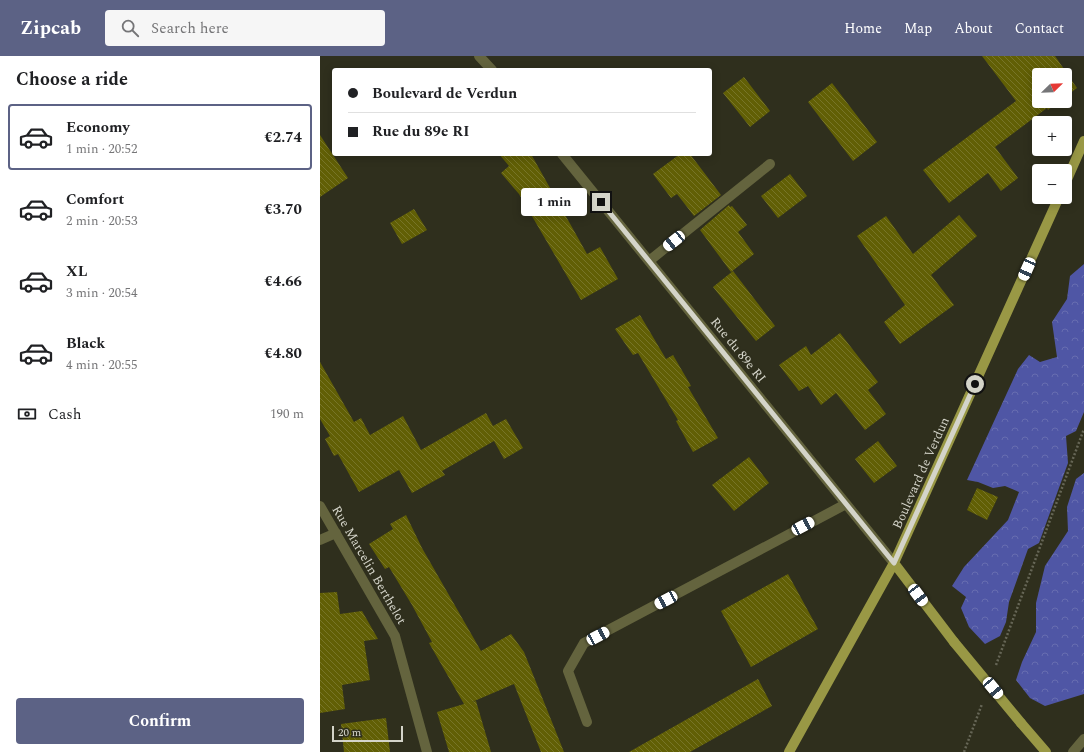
<!DOCTYPE html>
<meta charset="utf-8">
<style>
body{margin:0;font-family:Spectral,serif;background:#f6f6f6;color:#202124;height:100vh;display:flex;flex-direction:column;font-size:15px;white-space:nowrap}
*{box-sizing:border-box;margin:0}
p{font-size:13px;color:#757577}
.icon{flex:none;width:22px;height:22px;fill:none;stroke:currentColor;stroke-width:2;stroke-linecap:round;stroke-linejoin:round}
.map{position:relative;flex:1;overflow:hidden}
.drawer{display:flex;flex-direction:column;background:#fff;width:320px}
.drawer>*{flex:none}
.banner{position:absolute;left:12px;top:12px;width:380px;height:88px;border-radius:4px;box-shadow:0 2px 10px #0003;display:grid;align-content:center;height:88px;padding:0 16px;background:#fff}
.needle{width:26px;rotate:67deg}
.buttons{position:absolute;left:712px;top:12px;display:grid;gap:8px}
.buttons a{display:grid;place-items:center;width:40px;height:40px;border-radius:4px;background:#fff;box-shadow:0 2px 10px #0003;font-size:20px}
.scale{position:absolute;left:12px;bottom:10px;width:71px;box-sizing:border-box;padding-left:4px;border:2px solid #d4d4c9;border-top:0;font-size:11px;line-height:14px;white-space:nowrap;color:#d4d4c9;-webkit-text-stroke:3px #2f2f1d;paint-order:stroke}
.end{position:absolute;width:18px;height:18px;margin:-9px;border:5px solid #d4d4c9;background:#111;box-shadow:0 0 0 2px #111}
.from{border-radius:50%}
.bubble{position:absolute;height:28px;border-radius:4px;background:#fff;box-shadow:0 2px 10px #0003;font-size:13px;font-weight:700;line-height:28px;text-align:center}
.car{position:absolute;width:12px;height:24px;margin:-12px -6px;border-radius:5px;box-shadow:0 0 3px 1px #0007;background:linear-gradient(#fff 24%,#345 0 40%,#fff 0 76%,#345 0 86%,#fff 0)}
.banner b{display:flex;align-items:center;gap:14px;height:38px;font-size:15px}
.banner b+b{border-top:1px solid #e0e0e0}
.banner i{width:10px;height:10px;background:#202124}
ul{padding:0;list-style:none}
li{display:flex;align-items:center;gap:12px;height:66px;margin:0 8px 6px;padding:0 8px;border:2px solid transparent;border-radius:4px}
li div{flex:1}
li b{display:block;font-size:15px}
li em{font-style:normal;font-weight:700}
li.selected{border-color:#5c6285}
li>.icon{width:36px;height:36px;stroke-width:1.5}
h2{padding:0 16px;font-size:18px;line-height:48px}
.pay{display:flex;align-items:center;gap:10px;height:44px;padding:0 16px;font-size:15px}
.pay p{margin-inline-start:auto}
.action{display:flex;gap:8px;margin-top:auto;padding:8px 16px}
.action a{flex:1;height:46px;border-radius:4px;background:#5c6285;color:#fff;font-size:16px;font-weight:700;line-height:46px;text-align:center}
header{display:flex;align-items:center;gap:24px;box-sizing:border-box;height:56px;padding:0 20px;background:#5c6285;color:#fff}
header strong{font-size:19px}
nav{display:flex;gap:22px;margin-inline-start:auto;font-size:14px}
.search{width:280px;height:36px;background:#f6f6f6;display:flex;align-items:center;gap:10px;box-sizing:border-box;padding:0 14px;border-radius:4px;color:#757577;font-size:15px}
main{display:flex;flex:1;min-height:0}
.map>svg:first-child{display:block}
</style>
<header>
<strong>Zipcab</strong>
<div class="search"><svg class="icon" aria-label="search" viewBox="0 0 24 24"><circle cx="10" cy="10" r="6"/><path d="M15 15l6 6"/></svg>Search here</div>
<nav><a>Home</a><a>Map</a><a>About</a><a>Contact</a></nav>
</header>
<main>
<section class="drawer">
<h2>Choose a ride</h2>
<ul>
<li class="selected"><svg class="icon" aria-label="car" viewBox="0 0 24 24"><path d="M5 17H2v-5l4-1 3-4h7l3 4 3 1v5h-3M9 17h6M6 11h13"/><circle cx="7" cy="17" r="2"/><circle cx="17" cy="17" r="2"/></svg><div><b>Economy</b><p>1 min · 20:52</p></div><em>€2.74</em></li>
<li><svg class="icon" aria-label="car" viewBox="0 0 24 24"><path d="M5 17H2v-5l4-1 3-4h7l3 4 3 1v5h-3M9 17h6M6 11h13"/><circle cx="7" cy="17" r="2"/><circle cx="17" cy="17" r="2"/></svg><div><b>Comfort</b><p>2 min · 20:53</p></div><em>€3.70</em></li>
<li><svg class="icon" aria-label="car" viewBox="0 0 24 24"><path d="M5 17H2v-5l4-1 3-4h7l3 4 3 1v5h-3M9 17h6M6 11h13"/><circle cx="7" cy="17" r="2"/><circle cx="17" cy="17" r="2"/></svg><div><b>XL</b><p>3 min · 20:54</p></div><em>€4.66</em></li>
<li><svg class="icon" aria-label="car" viewBox="0 0 24 24"><path d="M5 17H2v-5l4-1 3-4h7l3 4 3 1v5h-3M9 17h6M6 11h13"/><circle cx="7" cy="17" r="2"/><circle cx="17" cy="17" r="2"/></svg><div><b>Black</b><p>4 min · 20:55</p></div><em>€4.80</em></li>
</ul>
<div class="pay"><svg class="icon" aria-label="cash" viewBox="0 0 24 24"><path d="M3 7h18v10H3z"/><circle cx="12" cy="12" r="2"/></svg>Cash<p>190 m</p></div>
<div class="action"><a>Confirm</a></div>
</section>
<div class="map">
<svg width="764" height="696" viewBox="0 0 764 696">
<defs>
<pattern id="forest-crowns" width="20" height="18" patternUnits="userSpaceOnUse"><rect width="20" height="18" fill="#4f56a5"/><path d="M2 6a3 3 0 1 1 6 0M12 15a3 3 0 1 1 6 0" fill="none" stroke="#676db0"/></pattern>
<pattern id="building-back-hatch" width="6" height="6" patternUnits="userSpaceOnUse"><rect width="6" height="6" fill="#615f05"/><path d="M-1 5l2 2M0 0l6 6M5-1l2 2" fill="none" stroke="#777528"/></pattern>
</defs>
<rect width="100%" height="100%" fill="#2f2f1d"/>
<path fill="url(#forest-crowns)" d="M764,208v148l-8,19 -10,5 2,27 -29,80 -11,6 -19,53 -3,20 -6,14 -15,8 -16,-17 -8,-19 5,-11 -14,-11 12,-19 44,-47 11,-28 -14,-6 -12,2 -15,-6 -11,-2 51,-111 11,-14 11,7 17,-5 -5,-35 15,-23 3,-23z
M764,417v221l-39,12 -15,-8 -14,-18 6,-18 14,-30v-29l9,-37 23,-35 -1,-24 9,-28z"/>
<path fill="url(#building-back-hatch)" d="M662,0h73l22,32 -12,9v-22h-26v26h20l-11,9 -1,-2 -52,39 23,31 -17,13 -13,-18 -39,30 -26,-33 93,-69z
M424,21l26,34 -20,16 -27,-34z
M512,27l45,59 -24,19 -45,-59z
M0,79l28,43 -28,19z
M179,98h32l56,100 13,-7 18,32 -37,21 -62,-106 -18,-21 8,-7z
M360,98h10l31,41 -27,21 -17,-22 -6,4 -18,-24z
M470,118l17,22 -29,22 -17,-22z
M409,149l1,2 2,-1 15,19 -9,7 16,22 -23,18 -31,-42z
M94,153l13,21 -25,14 -12,-21z
M639,159l18,21 -46,39 23,30 -54,39 -16,-22 21,-17 -48,-69 29,-20 27,38z
M413,215l42,55 -19,15 -43,-54z
M320,259l26,44 7,-4 18,31 -3,1 30,51 -25,14 -17,-31 2,-1 -40,-67 -5,2 -18,-26z
M520,277l38,49 -10,8 18,24 -21,16 -29,-37 -15,12 -13,-19 -9,5 -20,-26 27,-19 5,9z
M0,306l34,60 7,-4 9,17 33,-19 18,34 65,-37 7,13 13,-7 17,29 -19,11 -10,-18 -52,30 3,4 -33,18 -13,-23 -40,22 -21,-38 -4,2 -9,-17 5,-3 -10,-17z
M558,385l19,25 -23,17 -19,-24z
M429,401l20,26 -35,28 -22,-26z
M657,432l21,9 -11,23 -20,-10z
M86,459l16,33 59,103 30,-17 13,18 40,100h-23l-27,-68 -42,18 4,-1 15,51h-42l-12,-40 27,-8 -35,-61 3,-1 -20,-37 -23,-38 -4,2 -16,-25 24,-15 -3,-5z
M468,518l30,55 -67,38 -30,-56z
M17,536l3,22 22,-3 16,28 -14,2 6,39 -28,5 3,24 -25,4v-120z
M438,623l14,27 -82,46h-61z
M66,662l4,34h-46l-3,-28z"/>
<g fill="none" stroke-linecap="round" stroke-linejoin="round">
<path stroke="#666656" stroke-width="2.5" stroke-dasharray="2 2" stroke-linecap="butt" d="M676,609l88,-236
M644,696l18,-48"/>
<path stroke="#64643e" stroke-width="10" d="M159,0l13,14
M242,98l332,409
M329,205l121,-97
M0,450l75,130 32,116
M0,484l16,-7
M267,666l-19,-51 16,-28 262,-139
M753,696l11,-13"/>
<path stroke="#999845" stroke-width="10" d="M745,128l19,-43
M574,507l60,79
M701,667l25,29
M469,696l105,-189 165,-366"/>
<path stroke="#999845" stroke-width="10" d="M634,586l67,81"/>
</g>
<g fill="none" stroke-linecap="round" stroke-linejoin="round">
<path stroke="#d4d4c9" stroke-width="5" d="M281,146l293,361 81,-179"/>
</g>
<g text-anchor="middle" dominant-baseline="central" stroke-width="3.5" stroke-linejoin="round" paint-order="stroke">
<g font-size="13" fill="#d4d4c9" stroke="#2f2f1d">
<text transform="translate(418 294) rotate(51)">Rue du 89e RI</text>
<text transform="translate(601 417) rotate(-66)">Boulevard de Verdun</text>
<text transform="translate(49 509) rotate(60)">Rue Marcelin Berthelot</text>
</g>
</g>
</svg>
<div class="buttons">
<a><svg class="needle" viewBox="-14 -14 28 28"><path d="M0-13l5 13h-10z" fill="#e53935"/><path d="M0 13l5-13h-10z" fill="#757577"/></svg></a>
<a>+</a>
<a>−</a>
</div>
<div class="scale">20 m</div>
<i class="end from" style="left:655px;top:328px"></i>
<i class="end" style="left:281px;top:146px"></i>
<div class="bubble" style="left:201px;top:132px;width:66px">1 min</div>
<i class="car" style="left:354px;top:185px;rotate:231deg"></i>
<i class="car" style="left:707px;top:213px;rotate:204deg"></i>
<i class="car" style="left:483px;top:470px;rotate:62deg"></i>
<i class="car" style="left:598px;top:539px;rotate:143deg"></i>
<i class="car" style="left:346px;top:544px;rotate:242deg"></i>
<i class="car" style="left:278px;top:580px;rotate:62deg"></i>
<i class="car" style="left:673px;top:632px;rotate:140deg"></i>
<div class="banner">
<b><i class="from"></i>Boulevard de Verdun</b>
<b><i></i>Rue du 89e RI</b>
</div>
</div>
</main>
